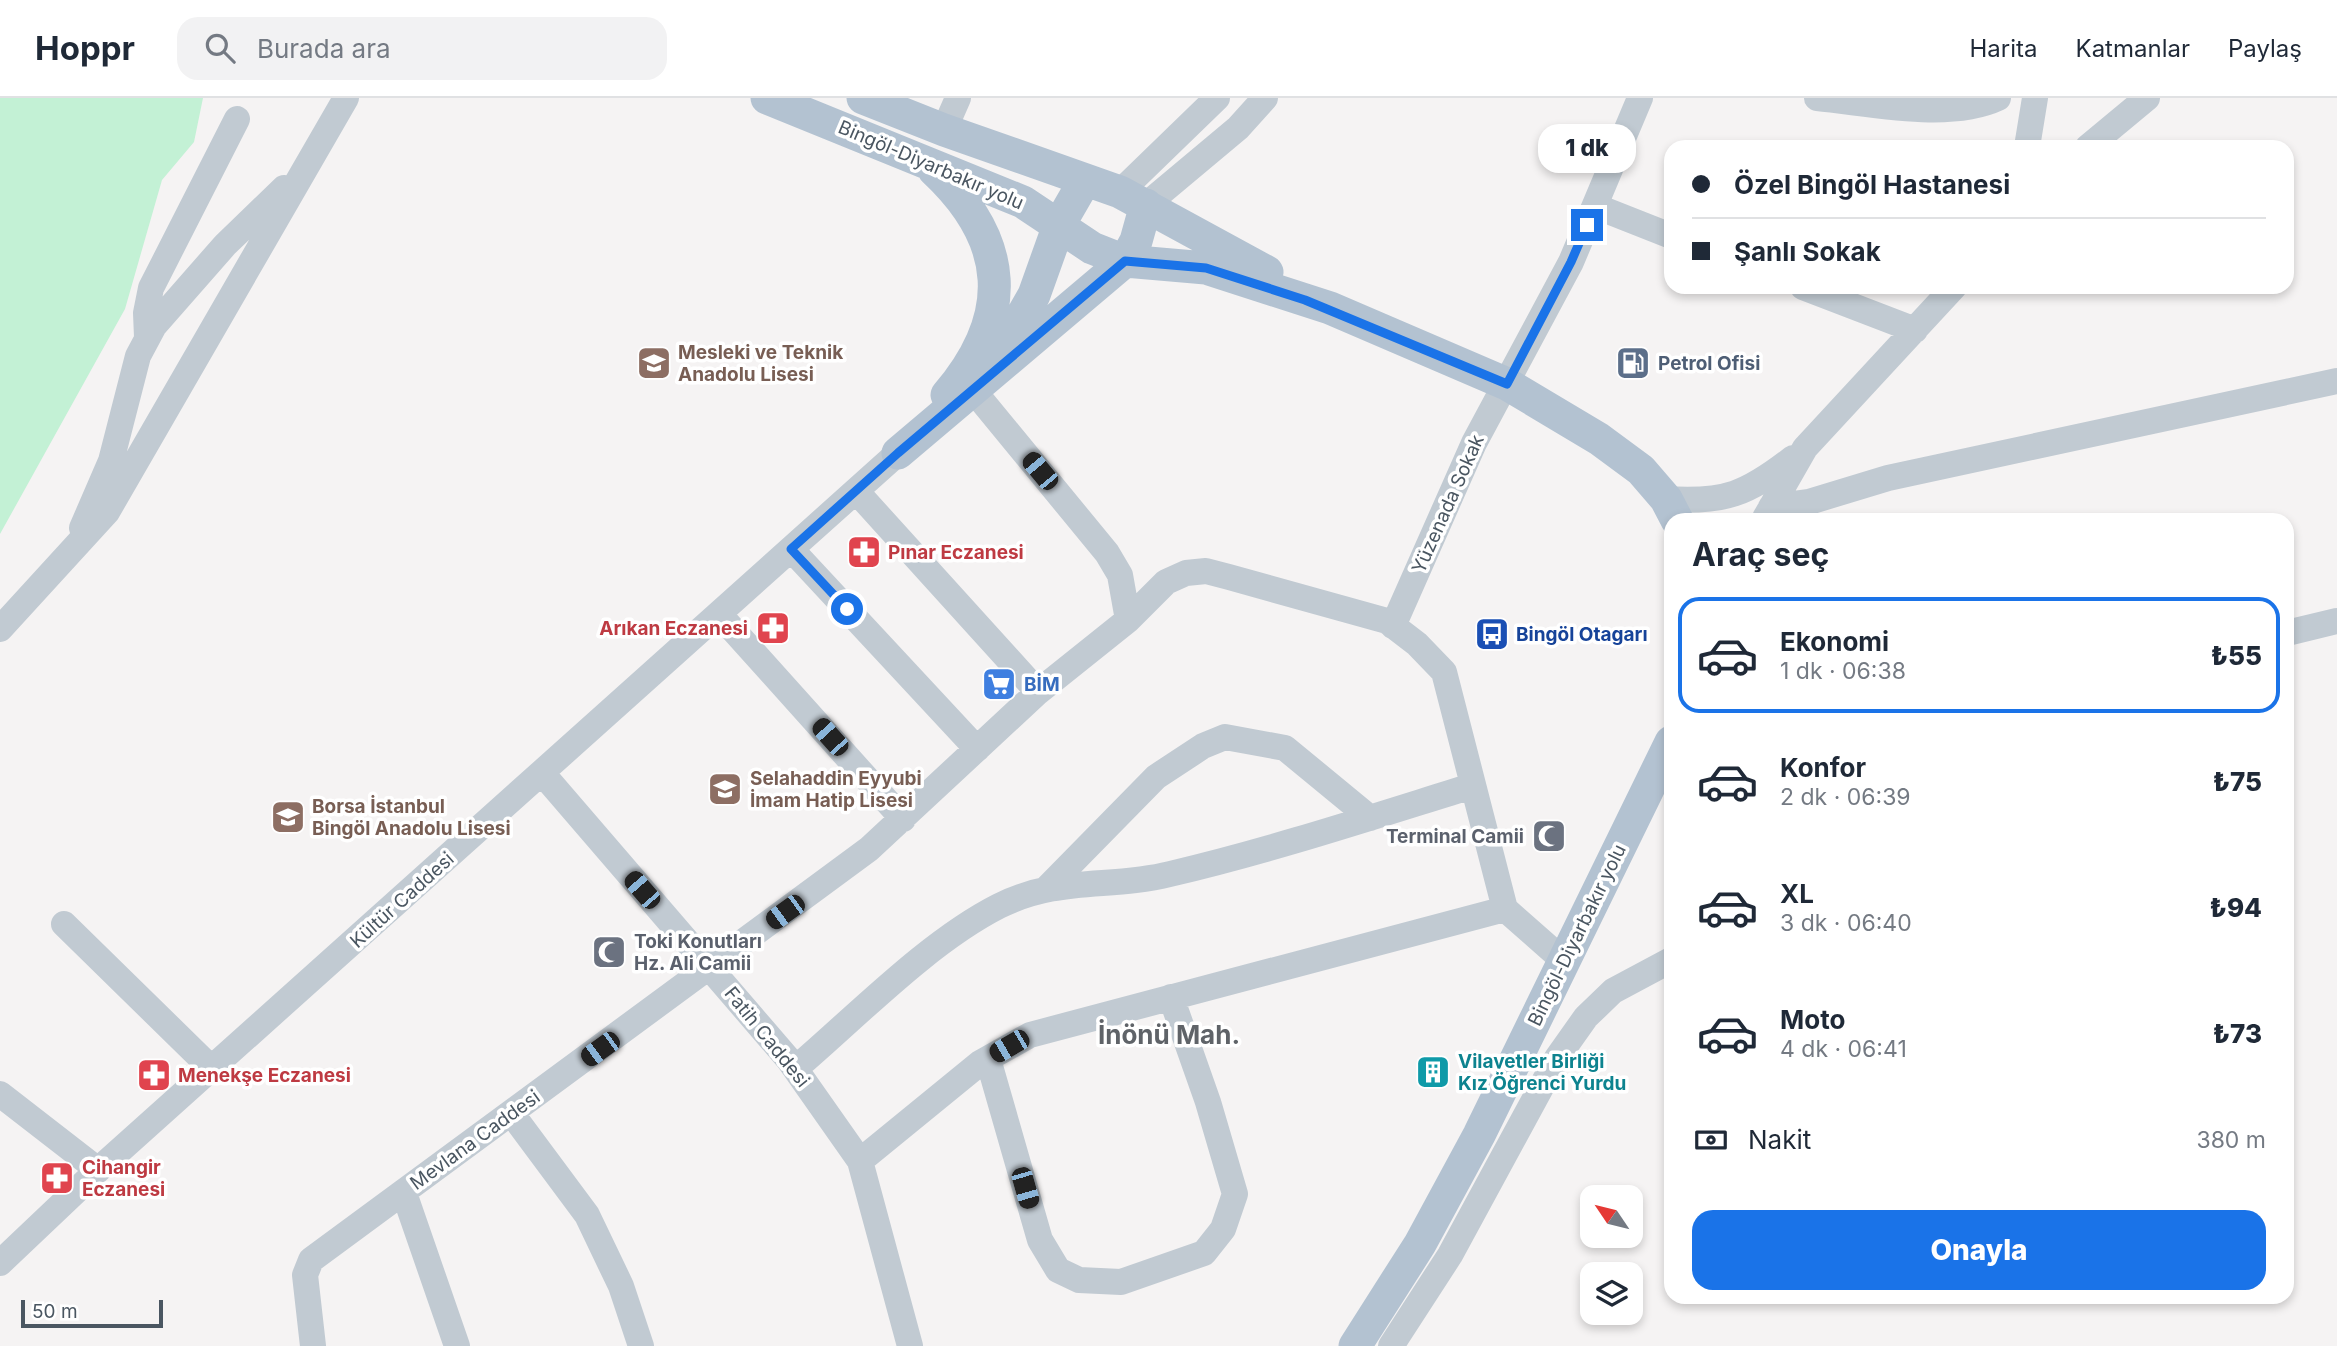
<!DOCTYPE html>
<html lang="tr">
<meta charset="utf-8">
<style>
body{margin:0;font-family:Inter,sans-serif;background:#f2f2f3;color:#1f2937;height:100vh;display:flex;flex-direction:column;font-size:26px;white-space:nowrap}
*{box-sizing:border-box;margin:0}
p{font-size:23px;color:#747a83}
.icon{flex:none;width:38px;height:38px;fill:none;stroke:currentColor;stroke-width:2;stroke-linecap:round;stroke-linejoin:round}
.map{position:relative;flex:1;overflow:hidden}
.details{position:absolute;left:1664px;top:415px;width:630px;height:791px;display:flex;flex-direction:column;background:#fff;border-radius:21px;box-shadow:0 4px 10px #0003}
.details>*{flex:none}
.guide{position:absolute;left:1664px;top:42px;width:630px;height:154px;border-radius:21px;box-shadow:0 4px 10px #0003;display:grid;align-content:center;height:154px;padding:0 28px;background:#fff}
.needle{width:46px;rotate:305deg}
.controls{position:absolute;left:1580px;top:1087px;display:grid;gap:14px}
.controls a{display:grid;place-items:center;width:63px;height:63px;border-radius:14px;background:#fff;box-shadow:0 4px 10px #0003;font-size:35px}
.scale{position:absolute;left:21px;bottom:18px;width:142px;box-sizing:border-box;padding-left:7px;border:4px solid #4a5661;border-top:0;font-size:19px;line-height:24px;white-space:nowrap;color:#4a5661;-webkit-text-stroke:5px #fff;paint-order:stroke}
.end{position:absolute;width:32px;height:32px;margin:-16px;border:9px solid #1a73e8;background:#fff;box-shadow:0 0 0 4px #fff}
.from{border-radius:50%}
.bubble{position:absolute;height:49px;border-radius:21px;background:#fff;box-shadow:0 4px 10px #0003;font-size:23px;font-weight:800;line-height:49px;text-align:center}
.car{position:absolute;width:21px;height:42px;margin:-21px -10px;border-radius:9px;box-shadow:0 0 5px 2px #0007;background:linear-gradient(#222 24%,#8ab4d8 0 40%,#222 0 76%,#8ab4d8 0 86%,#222 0)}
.guide b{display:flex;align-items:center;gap:24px;height:66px;font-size:26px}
.guide b+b{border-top:2px solid #e0e1e3}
.guide i{width:18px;height:18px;background:#1f2937}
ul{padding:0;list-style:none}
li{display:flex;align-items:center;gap:21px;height:116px;margin:0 14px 10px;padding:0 14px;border:4px solid transparent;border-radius:21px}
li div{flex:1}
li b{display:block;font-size:26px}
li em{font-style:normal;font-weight:800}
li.on{border-color:#1a73e8}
li>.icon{width:63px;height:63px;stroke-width:1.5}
h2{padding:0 28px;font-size:32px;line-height:84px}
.pay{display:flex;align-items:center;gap:18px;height:77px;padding:0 28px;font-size:26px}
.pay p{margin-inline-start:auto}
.primary-button{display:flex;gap:14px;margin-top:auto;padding:14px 28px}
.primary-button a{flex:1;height:80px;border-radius:21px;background:#1a73e8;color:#fff;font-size:28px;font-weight:800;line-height:80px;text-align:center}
header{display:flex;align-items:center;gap:42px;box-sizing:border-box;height:98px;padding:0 35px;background:#fff;border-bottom:2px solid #e0e1e3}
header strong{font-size:33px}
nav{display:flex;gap:38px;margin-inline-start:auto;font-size:24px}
.search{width:490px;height:63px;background:#f2f2f3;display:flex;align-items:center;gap:18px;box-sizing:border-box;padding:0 24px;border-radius:21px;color:#747a83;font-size:26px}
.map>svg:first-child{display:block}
</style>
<header>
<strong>Hoppr</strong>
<div class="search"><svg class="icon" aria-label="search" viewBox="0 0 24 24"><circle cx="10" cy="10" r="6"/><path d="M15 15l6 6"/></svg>Burada ara</div>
<nav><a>Harita</a><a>Katmanlar</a><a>Paylaş</a></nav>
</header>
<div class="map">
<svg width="2337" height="1248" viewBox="0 0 2337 1248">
<rect width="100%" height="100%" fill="#f5f3f3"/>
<path fill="#c3f1d5" d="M0,0h203l-9,44 -32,38 -37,129 -125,225z"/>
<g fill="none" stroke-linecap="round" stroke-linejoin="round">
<path stroke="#c1cad2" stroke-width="26" d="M1817,0c53,5 132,23 181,0
M944,32l14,-32
M2027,49l8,-49
M2088,49l59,-49
M1120,94l97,-94
M1146,107l92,-77 27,-30
M1595,108l76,30
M1803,189l112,43
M147,239l-1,-24 5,-25 86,-169
M973,292l134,163 13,22 8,45
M856,393l182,201
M1666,401c59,4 81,-5 127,-41
M1771,409l38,-5 79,-24 449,-97
M1765,420l40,-70 149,-161
M82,430l29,-67 27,-105 16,-30 71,-81 59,-57
M791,451l186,200
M719,516l184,205
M1393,528l81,-183 97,-181 69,-164
M0,531l107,-117 239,-414
M2287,535l50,-12
M542,675l247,287 71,101 50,185
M1048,789l108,-110 47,-31 22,-9 60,11 85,70
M64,826l148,145
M988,961l52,181 18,30 21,10 42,2 83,-29 19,-24 12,-35 -27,-92 -37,-105
M796,970c61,-52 132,-126 203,-162 60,-30 111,-17 171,-32 102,-24 202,-57 302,-88
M0,996l98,76
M512,1016l75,101 34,71 20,60
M860,1063l120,-98 50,-28 475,-126
M404,1095l53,153
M0,1165l98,-93 800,-717
M313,1248l-8,-71 6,-15 558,-411 169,-157 90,-72 38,-38 20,-9 20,-2 23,6 158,44 30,23 27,28 61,237 59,52
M1391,1248l59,-91 107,-197 29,-41 27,-26 58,-31"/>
<path stroke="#b3c2d1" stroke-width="33" d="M767,0l256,104 69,46 33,13 81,7 124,40 177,76 92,55 42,31 25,29 11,21
M863,0l81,32 176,62 147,80
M934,72c76,71 80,146 13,225
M992,258l22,-26 20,-35 25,-70 26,-45
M898,355l227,-192 11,-20 10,-36
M1355,1248l65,-102 59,-109 192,-393"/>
</g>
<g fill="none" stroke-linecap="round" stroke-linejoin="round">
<path stroke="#1a73e8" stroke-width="9" d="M847,511l-56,-60 107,-96 227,-192 81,7 99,32 202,84 64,-122 16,-37"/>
</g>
<defs>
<g id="school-square" transform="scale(1.75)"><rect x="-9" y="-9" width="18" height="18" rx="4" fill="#8d6e63" stroke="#fff"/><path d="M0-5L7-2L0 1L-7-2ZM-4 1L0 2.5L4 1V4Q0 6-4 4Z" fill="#fff"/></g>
<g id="fuel-square" transform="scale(1.75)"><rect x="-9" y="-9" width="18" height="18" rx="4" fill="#5c6f8a" stroke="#fff"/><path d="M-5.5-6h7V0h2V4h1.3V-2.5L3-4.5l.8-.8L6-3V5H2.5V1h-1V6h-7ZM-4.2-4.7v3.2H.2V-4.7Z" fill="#fff"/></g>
<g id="pharmacy-square" transform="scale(1.75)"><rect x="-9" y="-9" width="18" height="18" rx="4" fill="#e0444e" stroke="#fff"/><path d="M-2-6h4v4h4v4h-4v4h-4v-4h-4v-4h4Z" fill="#fff"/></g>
<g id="bus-square" transform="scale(1.75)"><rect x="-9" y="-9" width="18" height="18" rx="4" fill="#1a4fb4" stroke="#fff"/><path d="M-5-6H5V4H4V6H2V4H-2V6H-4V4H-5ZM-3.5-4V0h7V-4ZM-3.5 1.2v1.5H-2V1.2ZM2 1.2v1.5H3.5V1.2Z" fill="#fff"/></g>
<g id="supermarket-square" transform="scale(1.75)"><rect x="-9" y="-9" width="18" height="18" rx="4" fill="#3f7fe0" stroke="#fff"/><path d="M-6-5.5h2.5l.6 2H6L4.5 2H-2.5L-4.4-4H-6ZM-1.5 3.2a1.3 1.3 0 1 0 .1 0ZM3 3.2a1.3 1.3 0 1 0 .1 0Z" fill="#fff"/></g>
<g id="mosque-square" transform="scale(1.75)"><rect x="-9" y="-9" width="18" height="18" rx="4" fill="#6b7280" stroke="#fff"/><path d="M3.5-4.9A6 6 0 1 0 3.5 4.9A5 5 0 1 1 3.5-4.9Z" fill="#fff"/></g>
<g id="building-square" transform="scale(1.75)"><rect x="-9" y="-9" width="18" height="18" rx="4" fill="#0f9aa8" stroke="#fff"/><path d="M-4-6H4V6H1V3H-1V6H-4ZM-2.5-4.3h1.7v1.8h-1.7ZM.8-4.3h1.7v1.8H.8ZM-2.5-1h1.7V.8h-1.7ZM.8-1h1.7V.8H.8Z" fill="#fff"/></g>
</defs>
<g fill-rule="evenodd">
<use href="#school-square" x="654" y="265"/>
<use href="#fuel-square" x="1633" y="265"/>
<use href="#pharmacy-square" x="864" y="454"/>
<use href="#pharmacy-square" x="773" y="530"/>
<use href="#bus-square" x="1492" y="536"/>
<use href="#supermarket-square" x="999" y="586"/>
<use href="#school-square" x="725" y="691"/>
<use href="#school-square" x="288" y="719"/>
<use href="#mosque-square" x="1549" y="738"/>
<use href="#mosque-square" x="609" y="854"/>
<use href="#building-square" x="1433" y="974"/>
<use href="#pharmacy-square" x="154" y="977"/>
<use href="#pharmacy-square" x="57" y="1080"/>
</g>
<g text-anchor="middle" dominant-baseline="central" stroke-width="7" stroke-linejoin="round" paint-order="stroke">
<g font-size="19" fill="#4a5661" stroke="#fff">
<text transform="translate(931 67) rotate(23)">Bingöl-Diyarbakır yolu</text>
<text transform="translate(1448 406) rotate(-66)">Yüzenada Sokak</text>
<text transform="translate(402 802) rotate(-42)">Kültür Caddesi</text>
<text transform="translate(1577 837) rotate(-64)">Bingöl-Diyarbakır yolu</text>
<text transform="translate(767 939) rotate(51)">Fatih Caddesi</text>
<text transform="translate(475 1042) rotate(-36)">Mevlana Caddesi</text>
</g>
<g font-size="19" font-weight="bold" fill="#785e54" stroke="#fff" text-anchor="start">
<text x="678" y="254">Mesleki ve Teknik<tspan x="678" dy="22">Anadolu Lisesi</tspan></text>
<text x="750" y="680">Selahaddin Eyyubi<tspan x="750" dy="22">İmam Hatip Lisesi</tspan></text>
<text x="312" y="708">Borsa İstanbul<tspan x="312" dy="22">Bingöl Anadolu Lisesi</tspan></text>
</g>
<g font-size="19" font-weight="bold" fill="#4e5e75" stroke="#fff" text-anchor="start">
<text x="1658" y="265">Petrol Ofisi</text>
</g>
<g font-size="19" font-weight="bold" fill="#be3a42" stroke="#fff" text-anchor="start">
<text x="888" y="454">Pınar Eczanesi</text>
<text x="748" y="530" text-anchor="end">Arıkan Eczanesi</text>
<text x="178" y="977">Menekşe Eczanesi</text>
<text x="82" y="1069">Cihangir<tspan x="82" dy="22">Eczanesi</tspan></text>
</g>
<g font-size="19" font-weight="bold" fill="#164399" stroke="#fff" text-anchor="start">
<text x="1516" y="536">Bingöl Otagarı</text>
</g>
<g font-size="19" font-weight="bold" fill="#366cbe" stroke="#fff" text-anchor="start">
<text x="1024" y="586">BİM</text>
</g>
<g font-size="19" font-weight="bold" fill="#5b616d" stroke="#fff" text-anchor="end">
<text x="1524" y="738">Terminal Camii</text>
<text x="634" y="843" text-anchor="start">Toki Konutları<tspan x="634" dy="22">Hz. Ali Camii</tspan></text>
</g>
<g font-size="19" font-weight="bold" fill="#0d838f" stroke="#fff" text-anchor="start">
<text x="1458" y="963">Vilayetler Birliği<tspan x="1458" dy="22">Kız Öğrenci Yurdu</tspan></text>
</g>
<g font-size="26" font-weight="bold" fill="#5f6368" stroke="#fff">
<text x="1169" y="936">İnönü Mah.</text>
</g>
</g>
</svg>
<div class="controls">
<a><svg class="needle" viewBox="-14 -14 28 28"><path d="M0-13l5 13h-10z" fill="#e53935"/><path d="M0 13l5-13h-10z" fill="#747a83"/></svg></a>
<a><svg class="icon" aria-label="layers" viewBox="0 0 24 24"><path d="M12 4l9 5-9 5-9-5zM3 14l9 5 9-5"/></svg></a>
</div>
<div class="scale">50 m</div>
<i class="end from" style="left:847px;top:511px"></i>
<i class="end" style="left:1587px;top:127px"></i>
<div class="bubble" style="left:1538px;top:26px;width:98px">1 dk</div>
<i class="car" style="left:1040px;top:373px;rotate:320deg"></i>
<i class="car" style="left:830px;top:639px;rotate:318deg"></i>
<i class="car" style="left:642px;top:792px;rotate:319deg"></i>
<i class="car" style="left:785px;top:814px;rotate:234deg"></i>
<i class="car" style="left:1009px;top:948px;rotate:240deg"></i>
<i class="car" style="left:600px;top:951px;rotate:234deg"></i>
<i class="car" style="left:1025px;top:1090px;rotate:164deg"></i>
<div class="guide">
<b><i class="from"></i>Özel Bingöl Hastanesi</b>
<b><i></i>Şanlı Sokak</b>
</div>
<section class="details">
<h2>Araç seç</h2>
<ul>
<li class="on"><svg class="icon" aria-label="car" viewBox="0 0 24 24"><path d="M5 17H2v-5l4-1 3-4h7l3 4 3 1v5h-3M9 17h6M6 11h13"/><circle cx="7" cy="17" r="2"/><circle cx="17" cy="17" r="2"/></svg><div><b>Ekonomi</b><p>1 dk · 06:38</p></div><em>₺55</em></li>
<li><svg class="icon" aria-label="car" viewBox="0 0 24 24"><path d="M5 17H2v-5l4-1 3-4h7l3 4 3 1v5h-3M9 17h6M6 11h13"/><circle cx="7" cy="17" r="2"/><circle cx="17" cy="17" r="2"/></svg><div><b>Konfor</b><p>2 dk · 06:39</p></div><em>₺75</em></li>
<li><svg class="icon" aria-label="car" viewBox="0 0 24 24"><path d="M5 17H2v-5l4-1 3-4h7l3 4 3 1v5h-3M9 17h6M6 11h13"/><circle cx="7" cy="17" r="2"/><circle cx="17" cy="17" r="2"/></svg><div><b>XL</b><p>3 dk · 06:40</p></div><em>₺94</em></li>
<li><svg class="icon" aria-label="car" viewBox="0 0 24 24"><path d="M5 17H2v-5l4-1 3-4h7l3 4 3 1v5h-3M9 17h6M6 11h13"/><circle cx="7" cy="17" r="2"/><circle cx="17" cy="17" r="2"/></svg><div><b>Moto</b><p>4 dk · 06:41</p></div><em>₺73</em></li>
</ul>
<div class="pay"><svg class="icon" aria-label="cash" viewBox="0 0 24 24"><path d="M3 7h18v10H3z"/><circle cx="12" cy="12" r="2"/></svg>Nakit<p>380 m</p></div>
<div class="primary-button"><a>Onayla</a></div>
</section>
</div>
